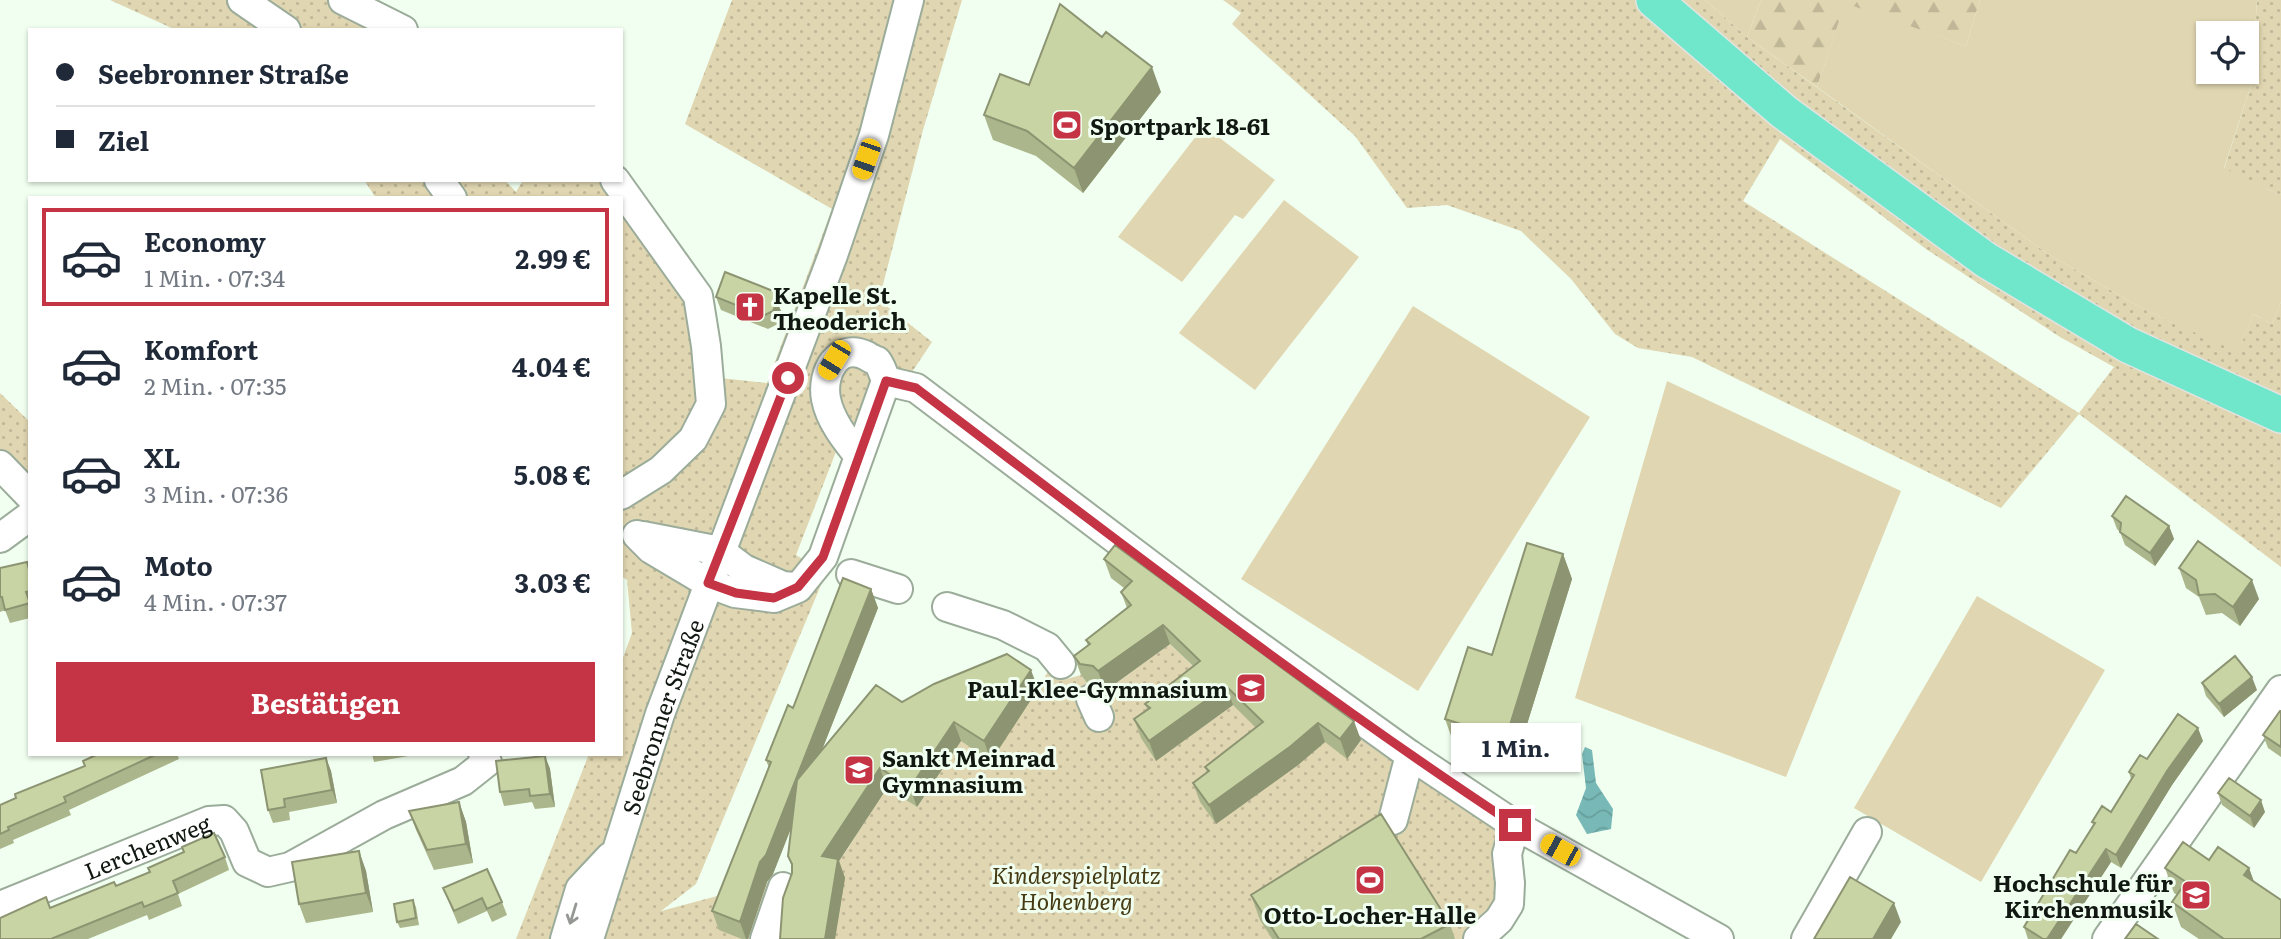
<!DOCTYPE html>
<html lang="de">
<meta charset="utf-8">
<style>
body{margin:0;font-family:Literata,serif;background:#f2f2f3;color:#1f2937;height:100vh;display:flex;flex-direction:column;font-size:26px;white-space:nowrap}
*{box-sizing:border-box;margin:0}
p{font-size:23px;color:#747a83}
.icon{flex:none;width:38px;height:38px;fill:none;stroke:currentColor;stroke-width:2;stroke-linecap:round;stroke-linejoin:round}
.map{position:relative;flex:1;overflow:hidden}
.drawer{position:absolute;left:28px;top:196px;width:595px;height:560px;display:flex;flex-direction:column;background:#fff;border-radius:0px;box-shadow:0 2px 5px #0004}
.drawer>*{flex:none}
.banner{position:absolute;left:28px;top:28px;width:595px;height:154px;border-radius:0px;box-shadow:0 2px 5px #0004;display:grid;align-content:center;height:154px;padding:0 28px;background:#fff}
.controls{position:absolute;left:2196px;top:21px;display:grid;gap:14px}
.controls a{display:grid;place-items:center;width:63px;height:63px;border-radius:0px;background:#fff;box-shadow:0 2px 5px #0004;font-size:35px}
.end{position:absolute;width:32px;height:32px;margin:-16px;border:9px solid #c43445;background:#fff;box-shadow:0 0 0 4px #fff}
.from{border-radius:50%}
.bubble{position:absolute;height:49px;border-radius:0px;background:#fff;box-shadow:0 2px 5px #0004;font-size:23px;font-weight:700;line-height:49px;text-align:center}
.car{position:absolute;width:21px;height:42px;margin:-21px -10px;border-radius:9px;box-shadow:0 0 5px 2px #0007;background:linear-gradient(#f5c518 24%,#345 0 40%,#f5c518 0 76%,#345 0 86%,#f5c518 0)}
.banner b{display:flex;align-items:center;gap:24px;height:66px;font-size:26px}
.banner b+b{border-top:2px solid #e0e1e3}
.banner i{width:18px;height:18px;background:#1f2937}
ul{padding:12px 0 0;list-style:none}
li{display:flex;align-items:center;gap:21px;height:98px;margin:0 14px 10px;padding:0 14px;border:4px solid transparent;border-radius:0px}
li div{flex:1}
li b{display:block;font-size:26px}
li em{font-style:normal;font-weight:700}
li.selected{border-color:#c43445}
li>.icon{width:63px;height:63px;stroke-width:1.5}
.action{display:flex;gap:14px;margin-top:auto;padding:14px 28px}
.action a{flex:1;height:80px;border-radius:0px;background:#c43445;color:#fff;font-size:28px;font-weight:700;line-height:80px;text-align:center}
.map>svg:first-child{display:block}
</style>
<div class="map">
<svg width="2281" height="939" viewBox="0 0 2281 939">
<defs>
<pattern id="grass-dots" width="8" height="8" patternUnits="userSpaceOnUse" patternTransform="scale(1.75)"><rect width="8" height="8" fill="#e0d6b1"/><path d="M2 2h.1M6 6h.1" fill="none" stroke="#bfb797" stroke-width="1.8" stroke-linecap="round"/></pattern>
<pattern id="forest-firs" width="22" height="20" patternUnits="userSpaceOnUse" patternTransform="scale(1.75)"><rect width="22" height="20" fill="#e0d6b1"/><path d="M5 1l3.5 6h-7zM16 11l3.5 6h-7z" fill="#bfb797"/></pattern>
<pattern id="water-waves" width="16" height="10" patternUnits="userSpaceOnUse" patternTransform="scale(1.75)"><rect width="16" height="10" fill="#78b9b7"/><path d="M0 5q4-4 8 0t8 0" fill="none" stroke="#679e9c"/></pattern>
</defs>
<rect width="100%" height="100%" fill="#f0ffef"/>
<path fill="url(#grass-dots)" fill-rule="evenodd" d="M110,0h221l16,8 20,22h-191z
M732,0h230l-39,130 -44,170 53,42 -22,33 -73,74 -41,106 30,18 -130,311 -35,27 109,-29 24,9 -6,48h-272l73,-185h32v-91l11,-30 -5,-53 -6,-4v-370l70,92 11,78 65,7 65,-174 -147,-85z
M1223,0h482l42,37 301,217 99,57 91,40 16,-37 18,10 9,-22v265l-202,-153 -78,94 -309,-151 -54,-9 -23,-14 -44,-55 -50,-48 -74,-26 -40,3 -52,-72 -123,-112 9,-11zM1780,139l146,110 134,88 54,30 -35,46 -336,-212z
M2257,0h24v195l-57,-26 28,-87z
M364,180h141l11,12 7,-12h78l14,18h-239z
M0,393l30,29v51l-30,-24z
M1170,644l37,36 -50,80 76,-55 93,36 21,17 19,-24 149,91 -5,58 -32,56h-25l-192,-19 11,19h-437l-9,-64 18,-21 45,-70 3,7 25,16 46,-69 28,22 60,-93 12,13 18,-5 16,22z"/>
<path fill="url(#forest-firs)" d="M1761,0h219l-14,46 -121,-42 -28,83 -70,-50z"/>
<path fill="#e0d6b1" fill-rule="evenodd" d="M1705,0h56l-14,37z
M1980,0h277l-5,82 -28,86 57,27v107l-9,22 -18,-10 -16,38 -91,-41 -99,-57 -231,-167 28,-84 121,43zM2208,33h39v39h-39z
M1204,126l71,54 -32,39 -8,-4 -53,67 -64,-45z
M1284,200l75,57 -104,133 -76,-57z
M1413,306l177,111 -172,274 -177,-112z
M1667,381l234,110 -115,286 -211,-79z
M1977,596l128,74 -124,212 -127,-74z"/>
<path fill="url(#water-waves)" d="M1585,747l7,3 4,33 17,26 -2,20 -24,5 -11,-19 10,-27 -4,-34z"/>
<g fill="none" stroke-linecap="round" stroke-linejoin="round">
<g stroke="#9bac9a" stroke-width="32">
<g id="minor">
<path d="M242,0l44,30"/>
<path d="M343,0l60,30"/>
<path d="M439,180l13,18"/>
<path d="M615,180l83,116 8,50 5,58 -18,35 -32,31 -40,25"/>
<path d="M886,381l30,7 312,236 182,131 105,70 204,114"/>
<path d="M0,465l30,31"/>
<path d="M637,535l14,14 57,34 27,10 39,5 24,-10 25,-31 63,-176c-2,-6 -5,-15 -9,-20 -1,0 -9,-4 -10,-5 -29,-15 -46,17 -41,43 4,21 19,40 32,56"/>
<path d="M643,536l77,15 24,18 39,17 12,1"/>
<path d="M0,538l30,-22"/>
<path d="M851,574l47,15"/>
<path d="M947,607l56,18 44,22 14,17"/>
<path d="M1091,699l8,18"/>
<path d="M1393,820l17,-65"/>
<path id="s1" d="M0,906l209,-85 15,-1 10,11 13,31 21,10 22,-5 94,-52 79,-34 24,-19 -4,-8"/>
<path d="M565,939l15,-50 30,-32"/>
<path id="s2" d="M589,939l71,-225 173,-459 41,-120 35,-135"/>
<path d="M765,939l18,-52"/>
<path d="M1478,939l21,-19 10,-16 1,-21 -3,-29 8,-29"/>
<path d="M1806,939l61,-107"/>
<path d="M2107,939l174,-249"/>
</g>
</g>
<g stroke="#e2e3e2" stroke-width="38">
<path id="major" d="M1654,0l130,112 202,148 142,85 153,70"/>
</g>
<use href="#minor" stroke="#fff" stroke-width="28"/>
<use href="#major" stroke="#70e7ca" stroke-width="35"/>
</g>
<path fill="#acb68c" d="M1029,85l132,7 -78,101 -47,-37 -43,-16 -9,-25z
M716,297l61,4 5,13 -4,10 -10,5 -47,-19z
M2112,516l57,10 5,13 -19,27 -30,-21 -5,-13 -3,-3z
M1563,554l9,25 -57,184 -61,-19 -9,-25 47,-64z
M1104,559l257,181 -14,19 -22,-17 -27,23 -82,59 -16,-22 -7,-19 14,-10 -2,-6 51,-39 -23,-23 -77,56 -15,-23 -7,-19 13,-10 -2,-5 48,-38 -23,-22 -65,47 -5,-6 -13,-2 -6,-8 -7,-19 14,-10 -2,-6 41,-32 -6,-16 3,-4 -13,-10z
M0,568l30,2v48l-20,5 -5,-13 -5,2z
M2179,568l80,31 -19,27 -18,-13 -16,2 -7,-18 -13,-9z
M871,589l7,19 -56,142 80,-48 136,-13 -47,72 -30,-20 -44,66 -30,-19 -48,73 6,17 -10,61h-55l12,-66v-6l-4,-11 3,-28 -18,46 -6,8 -19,57h-6l-23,-9 -7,-19 57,-143 -3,-8 27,-52z
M2202,683l55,7 -33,27 -18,-21z
M2281,711v46l-13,-9 -5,-13z
M2203,741l-31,44 -51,83 -10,-6 -50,77h-33l-4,-12 52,-74 17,-28 -1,-3 19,-10 20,-33 -2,-7 18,-13z
M98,754h79l2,5 -110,51 2,5 -58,25 1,3 -14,6v-44l85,-39z
M372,754h48l-46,8z
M545,756l5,13 5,38 -20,2 -3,-7 -28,4 -4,-14z
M326,758l5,13 6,32 -48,9 1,8 -17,3 -5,-13z
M2218,793l47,19 -11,16 -32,-23z
M459,802l7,20 7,41 -39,7 -18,-40 -7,-19z
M359,851l7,20 7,41 -67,11 -7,-19z
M225,857l4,13 -51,24 4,12 -33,14 -2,-5 -59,24h-88l50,-31 66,-22z
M2209,860l40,8 5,14 27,57h-82l-18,-12 -9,-25 5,-7 -3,-2 -9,-25z
M443,888l59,14 5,13 -15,7 -5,-11 -29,13z
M1251,895l199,29 5,15h-183l-12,-19z
M413,900l3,7 3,18 -19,3 -3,-6z"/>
<path fill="#8c9472" d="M1152,67l9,25 -78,101 -9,-25z
M777,301l5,13 -4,10 -5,-13z
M2169,526l5,13 -19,27 -5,-13z
M1563,554l9,25 -57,184 -9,-25z
M2252,580l7,19 -19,27 -7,-19z
M871,589l7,19 -105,266 -6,8 -19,57h-2l-6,-17 20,-60z
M1163,625l7,19 -65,47 -7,-20z
M1031,670l7,19 -47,72 -7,-20z
M2252,677l5,13 -33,27 -5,-13z
M1226,686l7,19 -77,56 -7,-20z
M1354,721l7,19 -14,19 -7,-20z
M954,722l7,19 -44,66 -7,-19z
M1318,723l7,19 -27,23 -82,59 -7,-19z
M2198,728l5,13 -31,44 -51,83 -5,-13 51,-84z
M545,756l5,13 5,38 -5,-13z
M326,758l5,13 6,32 -5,-13z
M880,768l7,20 -48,73 6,17 -10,61h-10l-3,-83z
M2261,800l4,12 -11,16 -4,-12z
M459,802l7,20 7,41 -7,-19z
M2106,849l5,13 -50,77h-14z
M359,851l7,20 7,41 -7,-19z
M2249,868l9,25 -14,-18z
M1894,903l7,19 -10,17h-18z"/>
<path fill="#c8d4a3" stroke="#8c9472" stroke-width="2" d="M1060,4l42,33 4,-5 46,35 -78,101 -47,-37 -43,-16 16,-41 29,11z
M725,272l48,19 4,10 -4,10 -10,5 -47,-19z
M2126,496l43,30 -19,27 -30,-21 1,-9 -9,-7z
M2198,541l54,39 -19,27 -18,-13 -16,1 -3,-15 -17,-12z
M1527,543l36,11 -57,184 -61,-19 23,-72 24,8z
M1115,545l239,176 -14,18 -22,-16 -27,23 -82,59 -16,-22 16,-12 -4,-4 58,-45 -37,-36 -77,55 -15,-22 16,-11 -5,-4 55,-43 -37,-36 -65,46 -5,-5 -13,-2 -6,-8 16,-12 -4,-4 45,-35 -10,-13 11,-11 -28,-22z
M27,562l3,11v18l-4,1 4,11 -25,7 -3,-13h-2v-29z
M843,578l28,11 -105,266 -6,7 -20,60 -28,-11 59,-149 -5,-2 22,-55 5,3z
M1007,654l24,16 -47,71 -30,-19 -44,66 -30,-20 -58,88 16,3 -13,80h-45l3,-41 9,-25v-9l-4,-8 9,-76 79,-95 26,17 32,-18z
M2235,656l17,21 -33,27 -17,-21z
M2280,711h1v36l-18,-12z
M2178,714l20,14 -31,43 -51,84 -10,-6 -59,90h-4l-19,-12 46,-77 6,3 19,-30 -3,-1 10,-16 9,6 23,-37 -5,-3 11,-17 7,4z
M98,754h59l-93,43 2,5 -58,25 1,3 -9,4v-29l16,-7 -1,-4 70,-28 -2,-5z
M545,756l5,38 -20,2 -1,-7 -29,3 -4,-31z
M326,758l6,32 -48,9 1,8 -17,3 -7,-40z
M2229,778l32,22 -11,16 -32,-23z
M459,802l7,42 -39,6 -18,-39z
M1381,814l69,110 -29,15h-142l-28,-44z
M214,833l11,24 -52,24 5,12 -34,14 -2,-5 -91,37h-51v-21l46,-21 4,11 64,-26 2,4 34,-14 -2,-4 36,-16 -2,-5z
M2183,842l26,18 9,-13 31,21 -5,7 37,25v39h-57l-52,-37 14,-20 -21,-14z
M359,851l7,42 -67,11 -7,-42z
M487,869l15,33 -15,7 -5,-11 -28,13 -11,-23z
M1850,877l44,26 -21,36h-59z
M413,900l3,18 -19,4 -3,-18z
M2136,924l22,15h-33z"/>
<defs><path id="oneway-shaft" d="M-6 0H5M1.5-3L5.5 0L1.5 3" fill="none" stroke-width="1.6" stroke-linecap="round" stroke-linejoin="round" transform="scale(1.75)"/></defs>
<use stroke="#949794" href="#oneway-shaft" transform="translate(573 914) rotate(107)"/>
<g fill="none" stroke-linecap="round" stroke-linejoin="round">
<path stroke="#c43445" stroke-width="9" d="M788,378l-80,205 28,10 38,5 24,-11 25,-30 63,-176 30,7c197,149 392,301 599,437"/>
</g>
<defs>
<g id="stadium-square" transform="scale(1.575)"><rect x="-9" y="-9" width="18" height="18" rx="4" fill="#c43445" stroke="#f0ffef"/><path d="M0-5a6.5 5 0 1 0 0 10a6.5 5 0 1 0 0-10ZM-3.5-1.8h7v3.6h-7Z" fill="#fff"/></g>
<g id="church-square" transform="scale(1.575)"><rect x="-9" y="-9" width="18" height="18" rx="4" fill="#c43445" stroke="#f0ffef"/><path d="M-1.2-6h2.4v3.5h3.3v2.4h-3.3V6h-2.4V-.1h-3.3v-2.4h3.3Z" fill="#fff"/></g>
<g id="school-square" transform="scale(1.575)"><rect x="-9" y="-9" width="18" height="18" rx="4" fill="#c43445" stroke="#f0ffef"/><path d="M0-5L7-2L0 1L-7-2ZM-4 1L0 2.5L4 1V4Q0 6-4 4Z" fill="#fff"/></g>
<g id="university-square" transform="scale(1.575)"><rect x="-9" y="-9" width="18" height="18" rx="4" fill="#c43445" stroke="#f0ffef"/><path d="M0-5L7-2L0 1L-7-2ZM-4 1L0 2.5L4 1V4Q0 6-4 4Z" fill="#fff"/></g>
</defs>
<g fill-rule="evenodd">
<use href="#stadium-square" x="1067" y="125"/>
<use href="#church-square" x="750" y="307"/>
<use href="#school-square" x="1251" y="688"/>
<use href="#school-square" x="859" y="770"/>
<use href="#stadium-square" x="1370" y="880"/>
<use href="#university-square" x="2196" y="895"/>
</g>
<g text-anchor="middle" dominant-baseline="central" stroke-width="6" stroke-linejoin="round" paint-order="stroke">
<g font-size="23" font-weight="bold" fill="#111711" stroke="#f0ffef" text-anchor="start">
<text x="1090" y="125">Sportpark 18-61</text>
<text x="773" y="294">Kapelle St.<tspan x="773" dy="26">Theoderich</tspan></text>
<text x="1228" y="688" text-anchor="end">Paul-Klee-Gymnasium</text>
<text x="882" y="757">Sankt Meinrad<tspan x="882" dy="26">Gymnasium</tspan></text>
<text x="2173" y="882" text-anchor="end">Hochschule für<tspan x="2173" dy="26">Kirchenmusik</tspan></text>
<text x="1370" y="914" text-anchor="middle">Otto-Locher-Halle</text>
</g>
<g font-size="23" fill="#111711" stroke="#f0ffef">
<text stroke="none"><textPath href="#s2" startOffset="234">Seebronner Straße</textPath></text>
<text stroke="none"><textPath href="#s1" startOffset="159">Lerchenweg</textPath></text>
</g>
<g font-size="23" font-style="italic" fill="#453a14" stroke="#f0ffef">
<text x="1076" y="874">Kinderspielplatz<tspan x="1076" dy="26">Hohenberg</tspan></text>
</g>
</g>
</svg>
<div class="controls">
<a><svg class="icon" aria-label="locate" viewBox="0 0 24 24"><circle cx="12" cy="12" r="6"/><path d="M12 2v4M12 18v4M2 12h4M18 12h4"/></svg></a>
</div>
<i class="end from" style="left:788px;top:378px"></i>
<i class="end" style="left:1515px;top:825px"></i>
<div class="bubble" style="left:1451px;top:723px;width:130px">1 Min.</div>
<i class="car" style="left:866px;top:159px;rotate:199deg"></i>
<i class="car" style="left:834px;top:360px;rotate:211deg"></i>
<i class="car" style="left:1560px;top:850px;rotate:299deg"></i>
<div class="banner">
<b><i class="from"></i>Seebronner Straße</b>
<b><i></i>Ziel</b>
</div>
<section class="drawer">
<ul>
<li class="selected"><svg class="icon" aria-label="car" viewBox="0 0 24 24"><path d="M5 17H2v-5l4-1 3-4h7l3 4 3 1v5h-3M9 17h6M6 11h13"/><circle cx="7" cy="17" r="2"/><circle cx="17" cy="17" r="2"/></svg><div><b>Economy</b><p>1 Min. · 07:34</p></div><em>2.99 €</em></li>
<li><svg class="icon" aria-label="car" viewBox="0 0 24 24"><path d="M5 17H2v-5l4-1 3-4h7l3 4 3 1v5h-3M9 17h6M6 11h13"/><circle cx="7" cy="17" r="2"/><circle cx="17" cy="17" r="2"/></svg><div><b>Komfort</b><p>2 Min. · 07:35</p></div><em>4.04 €</em></li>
<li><svg class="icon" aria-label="car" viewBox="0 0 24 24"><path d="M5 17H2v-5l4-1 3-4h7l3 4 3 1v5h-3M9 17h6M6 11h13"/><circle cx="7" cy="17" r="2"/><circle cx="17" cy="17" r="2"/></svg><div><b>XL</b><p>3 Min. · 07:36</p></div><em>5.08 €</em></li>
<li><svg class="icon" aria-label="car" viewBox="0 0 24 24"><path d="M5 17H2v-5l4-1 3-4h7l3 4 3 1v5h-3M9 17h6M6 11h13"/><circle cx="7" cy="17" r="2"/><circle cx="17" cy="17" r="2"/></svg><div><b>Moto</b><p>4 Min. · 07:37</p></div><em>3.03 €</em></li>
</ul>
<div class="action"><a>Bestätigen</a></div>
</section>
</div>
